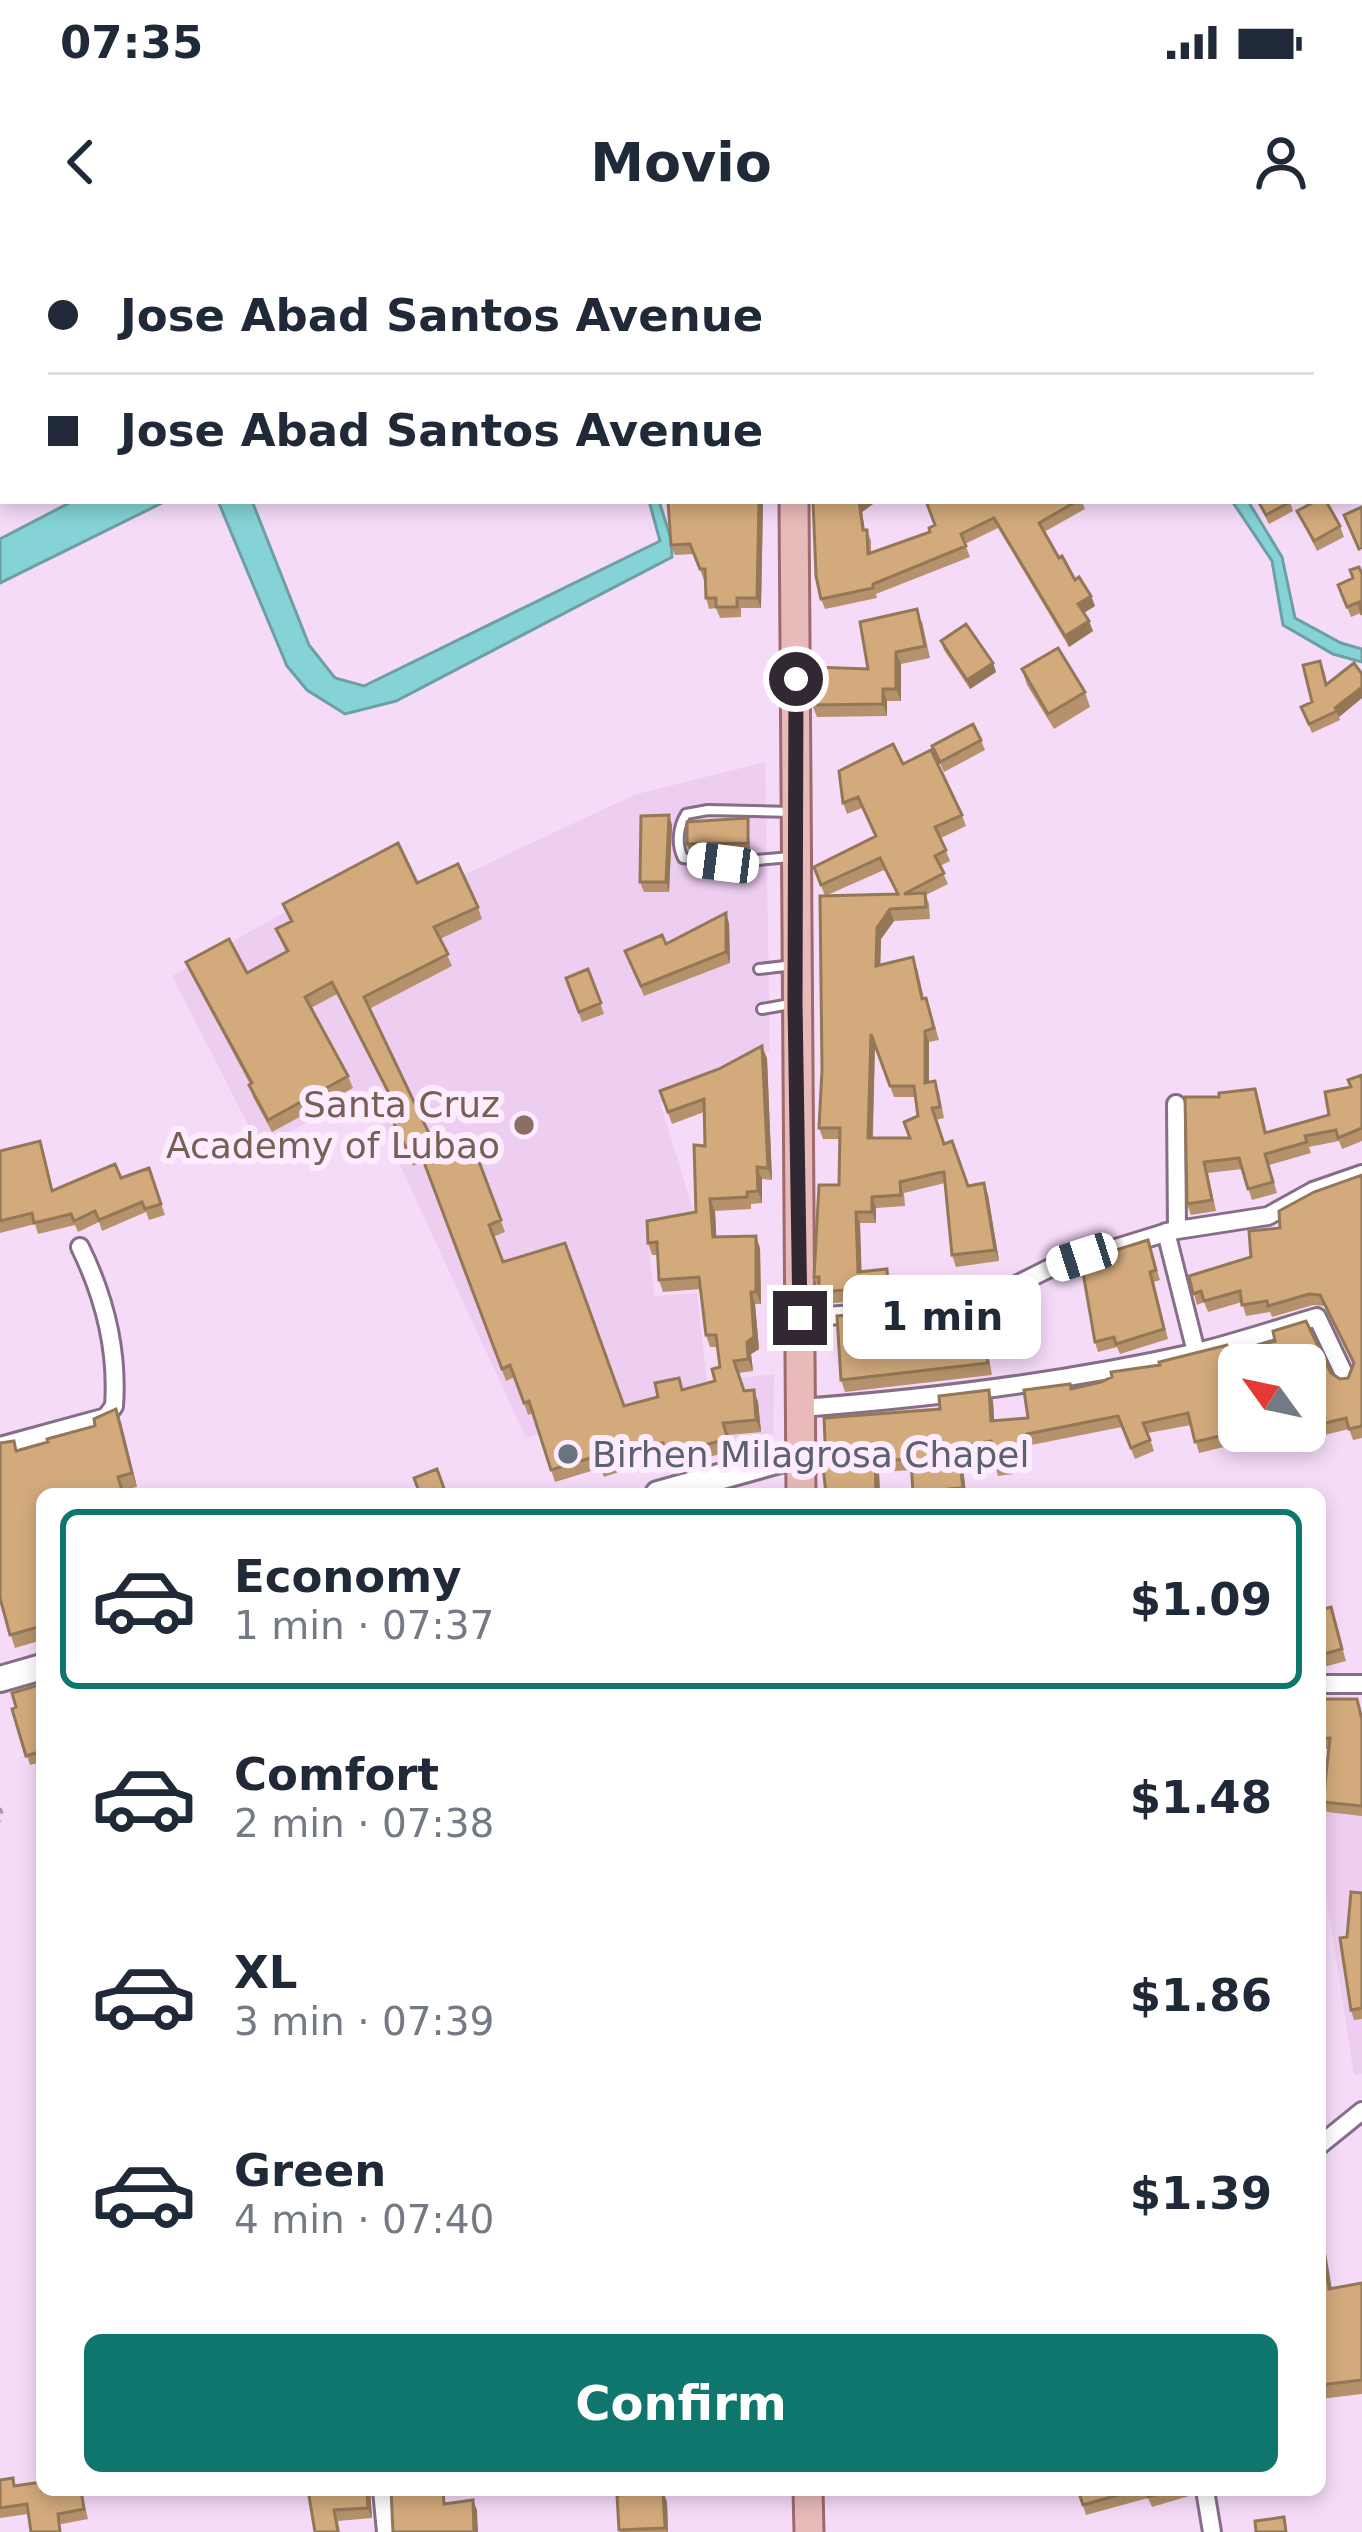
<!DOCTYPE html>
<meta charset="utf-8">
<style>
body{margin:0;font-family:"DejaVu Sans",sans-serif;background:#f6f6f7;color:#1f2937;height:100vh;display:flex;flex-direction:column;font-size:45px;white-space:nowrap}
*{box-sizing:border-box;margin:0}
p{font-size:39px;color:#747a83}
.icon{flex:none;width:66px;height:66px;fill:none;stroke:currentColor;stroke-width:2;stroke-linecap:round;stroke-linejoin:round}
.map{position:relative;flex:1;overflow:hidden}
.panel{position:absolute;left:36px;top:1248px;width:1290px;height:1008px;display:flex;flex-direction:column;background:#fff;border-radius:18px;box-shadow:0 6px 18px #0003}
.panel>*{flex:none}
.hud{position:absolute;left:0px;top:0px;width:1362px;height:264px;box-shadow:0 6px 18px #0003;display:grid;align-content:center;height:264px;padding:0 48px;background:#fff}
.needle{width:78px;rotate:303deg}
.tools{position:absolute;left:1218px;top:1104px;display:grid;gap:24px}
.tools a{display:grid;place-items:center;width:108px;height:108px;border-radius:18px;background:#fff;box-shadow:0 6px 18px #0003;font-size:60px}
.end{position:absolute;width:54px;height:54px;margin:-27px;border:15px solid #322833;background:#fff;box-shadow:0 0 0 6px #fff}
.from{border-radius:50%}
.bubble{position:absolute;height:84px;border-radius:18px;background:#fff;box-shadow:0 6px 18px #0003;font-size:39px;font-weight:700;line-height:84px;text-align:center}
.car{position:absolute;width:36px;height:72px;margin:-36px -18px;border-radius:15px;box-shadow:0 0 9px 3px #0007;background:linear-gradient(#fff 24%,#345 0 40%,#fff 0 76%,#345 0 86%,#fff 0)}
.hud b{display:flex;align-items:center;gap:42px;height:114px;font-size:45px}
.hud b+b{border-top:3px solid #e0e1e3}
.hud i{width:30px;height:30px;background:#1f2937}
ul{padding:21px 0 0;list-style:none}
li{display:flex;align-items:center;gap:36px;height:180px;margin:0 24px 18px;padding:0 24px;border:6px solid transparent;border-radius:18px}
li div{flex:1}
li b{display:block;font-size:45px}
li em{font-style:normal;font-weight:700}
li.current{border-color:#0f766e}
li>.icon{width:108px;height:108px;stroke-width:1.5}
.action{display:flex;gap:24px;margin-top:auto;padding:24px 48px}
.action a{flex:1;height:138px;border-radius:18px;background:#0f766e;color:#fff;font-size:48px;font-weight:700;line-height:138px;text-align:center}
.status{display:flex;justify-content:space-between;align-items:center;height:84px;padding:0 60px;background:#fff;direction:ltr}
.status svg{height:33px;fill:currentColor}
header{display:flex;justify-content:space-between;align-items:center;height:156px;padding:0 48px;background:#fff;font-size:54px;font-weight:700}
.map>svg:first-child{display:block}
</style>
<div class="status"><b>07:35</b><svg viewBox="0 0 49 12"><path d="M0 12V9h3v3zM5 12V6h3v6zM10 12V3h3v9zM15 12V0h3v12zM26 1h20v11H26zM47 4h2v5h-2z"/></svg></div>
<header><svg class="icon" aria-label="back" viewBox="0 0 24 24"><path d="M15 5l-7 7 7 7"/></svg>Movio<svg class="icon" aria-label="person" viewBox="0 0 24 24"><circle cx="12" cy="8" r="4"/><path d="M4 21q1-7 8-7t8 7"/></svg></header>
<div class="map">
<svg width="1362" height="2292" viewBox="0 0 1362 2292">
<rect width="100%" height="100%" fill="#f6dbf9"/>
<path fill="#edcdf0" d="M765,522l5,289 -110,52 35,113 -48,13 7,67 43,-3 10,88 -181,57 -160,-347 -106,57 -88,-172 229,-130 24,47 209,-98z
M774,1134l-1,62 -6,11 -33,9 -20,-75z
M1320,1525l42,4v305l-8,1 -34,-220z"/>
<path fill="#85d3d6" stroke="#6ca0a5" stroke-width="3" d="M73,261h93l-166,82v-44z
M218,261h34l57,144 26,33 29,8 296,-145 -11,-40h10l12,38 1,18 -276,144 -51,13 -38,-24 -20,-24z
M1232,261h16l34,56 13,61 46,25 21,6v13l-29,-8 -50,-29 -11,-64z"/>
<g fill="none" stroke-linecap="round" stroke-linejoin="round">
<g stroke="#866e89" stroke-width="14">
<path id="lane" d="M440,3v-3
M791,617l-68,6 -40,-5c-7,-14 -5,-31 3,-44l22,-4 84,2
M759,729l35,-4
M762,769l28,-5"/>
</g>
<g stroke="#866e89" stroke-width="22">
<path id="street" d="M1176,864l1,126
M1166,992l30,120
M800,1078l146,-11 44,-9 58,-29 123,-38 97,-15 45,-25 49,-17
M801,1168c132,-10 263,-26 392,-55 42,-10 83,-24 124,-36l29,61
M0,1206l106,-29 8,-11c4,-55 -10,-110 -34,-159
M1320,1444h42
M1320,1905l42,-34
M382,2250l4,42
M1205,2250l7,42"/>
</g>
<g stroke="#866e89" stroke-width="30">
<path id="secondary" d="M658,1254l143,-40
M0,1439l42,-12"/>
</g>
<g stroke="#9e6a6d" stroke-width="33">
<path id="primary" d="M791,0v3
M794,261l7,993
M808,2250l1,42"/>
</g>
<path stroke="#ab96ad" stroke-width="3" stroke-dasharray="6 9" stroke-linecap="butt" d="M0,1568l4,10 -4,3"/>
<use href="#lane" stroke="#fff" stroke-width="8"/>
<use href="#street" stroke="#fff" stroke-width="16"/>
<use href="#secondary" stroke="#fff" stroke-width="24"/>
<use href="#primary" stroke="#e8bbba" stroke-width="27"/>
</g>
<path fill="#b5926b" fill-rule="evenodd" d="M374,0h28l1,3h-28z
M970,0h45v3h-44z
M1038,0h30l-6,3h-23z
M668,261h95l-2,107h-20v9l-21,1 -4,-10 -7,1 -3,-11 -1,-18h-1l-10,-26 -19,1 -4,-10z
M813,261h64l-15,11 3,18h2l4,11v12l59,-21 5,-7 -10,-24h157l3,8 -41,23 15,26 16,22 16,16 4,10 -11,7 9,18 -24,16 -71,-119 -33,16 5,13 -94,37 1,4 -52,11 -4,-10z
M1257,261h33l3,10 -24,13z
M1297,271l43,15 4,11 -27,14z
M1362,334l-1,39 -10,4 -13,-32z
M922,381l8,37 -29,6v37h-14v15l-70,1 -5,-12 56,-36z
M941,401l52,22 3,9 -26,17 -26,-39z
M1022,429l63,23 5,15 -36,22 -27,-44z
M1324,430l3,15 35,-11v24l-23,19 1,3 -28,13 -11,-26 11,-5z
M981,500l4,10 -41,22 -12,-26z
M903,524l59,51 4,11 -25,12 9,23 -10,5 8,18 -22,11 3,9 1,15 -36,2 -13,18 -1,26 37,3 7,30 6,11 9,31 -10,2v40l10,10 5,26 -8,2 8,24 24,42 16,-3 4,12 11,66 -43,6 -4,-12 -7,-72 -41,10 1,13 -29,2v15h-16l1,48 30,9 1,18 -69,6 -9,-27 25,-92v-46h-16l-4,-11 3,-58 75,-176 -13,-24 -59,26 -11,-29 61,-31 -13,-28 -15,6 -4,-11zM875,805l19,52h21l3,19 -8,22h-37z
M748,578l2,30 -62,1 -1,-5z
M672,585l-3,67h-25l-4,-10z
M417,643l61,24 4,12 -42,20 12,27 -83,43 67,139 33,-13 36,97 -12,5 10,25 121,144 91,-25 5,-14 -2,-20h-8l-4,-12 -5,-46 -38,3 -4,-12 -1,-25h-6l-4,-12 48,-31 9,-66 -1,-34 -32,12 -12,-33 107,-33 5,122 -10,-1v24l-11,1v5l-36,2 1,26 44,11 1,56h-6l4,45 -8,5 2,17 -15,2 6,18 14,11 3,30 -33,3 4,16 -62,16 -4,-12 -13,1 -32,9 1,6 -18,6 -3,-9 -46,14 -22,-69 -5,2 -13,-38 -9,4 -82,-220 -11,5 -28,-61 7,-3 -55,-108 -26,14 37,68 5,12 -81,44 -19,-35 -4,-12 1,-1 -59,-110 -5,-12 61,11 39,-21 -10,-23 14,-8 -7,-17z
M729,683l1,40 -86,33 -19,-45 41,-7z
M588,729l16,45 -22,8 -16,-44z
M1362,835v66l-20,8 -3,-8 -30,6 2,6 -42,12 8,28 -25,7 -10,-31 -34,4 8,38 -25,4 -4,-11 -2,-107 74,3 8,33 62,-18z
M0,911l44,1 9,39 68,-13 28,-10 16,47 -16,5 -3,-8 -44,19 -3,-9 -21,10 -3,-7 -37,9 -3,-10 -35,9z
M1362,935v263l-9,2 -4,-11 -49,12 -4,-10h9v-66h-66v64l-13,3 2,14 -29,7 -8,-28 -43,8 6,18 -19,8 -13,-32 -91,18 1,12 -21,1 2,16 -15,2 -6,-23 -30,5 4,36h-53l-1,-24 -33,2 1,22h-54l-3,-28 3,-1 -2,-47 116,-9 -1,-13 50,-6 4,11 1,20 34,-3 -4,-28 46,-6 2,5 40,-12 -1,-5 49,-7 -1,-3 68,-17 3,9 45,-13 -2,-10 33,-10 25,52 9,6 8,-1 5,-14 -29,-58 -11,-1 -41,12 -2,-5 -24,4 -4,-14 -34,10 -4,-10 -7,3 -8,-29 62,-19 -2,-26 31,-3 -1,-17 35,-19z
M1148,1000l12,40 -6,2 14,57 -48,15 -3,-7 -19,5 -3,-10z
M985,1060l4,12 4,41h-5l4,22 -147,17 -4,-12z
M116,1169l21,78 -14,3 -81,4v146l-27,8 -15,-46v-159l17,7 31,-8 47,-16z
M1331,1367l15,54 -26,7v-58z
M42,1444v78l-12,3 -18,-56 4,-2z
M1320,1459l42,16v101l-35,-4 -4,-10 6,-53h-9z
M1362,1653v126l-8,1 -3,-10z
M1320,1976l11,73 31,-6v111l-42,5z
M0,2240l16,5 37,5v4l28,-4 7,29 -26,5 -34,-10 -28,4z
M308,2250h62l2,28 -34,3 2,11h-25z
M1078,2250h110l1,6 -37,11 -4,-9 -62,17z
M663,2252l4,10 1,30h-48l-3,-37z"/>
<path fill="#937757" d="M759,261h4l-2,107 -4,-10z
M859,261h18l-15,11 4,29 -3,-11z
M1091,356l4,10 -13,8 -4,-10z
M1089,381l4,10 -24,16 -4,-11z
M896,412l5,12v37l-5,-12z
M993,423l3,9 -26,17 -3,-9z
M1362,447v11l-23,19 -4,-9z
M883,449l4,12v15l-4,-12z
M669,575l3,10 -3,67 -3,-10z
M890,669l4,12 -13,18 -1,38 -4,-11 1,-38z
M726,673l3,10 1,40 -4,-11z
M925,791l4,11v52l-4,-11z
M871,794l4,11 -3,105 -4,-12z
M762,806l5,12 5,122 -4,-12z
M757,927l5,12v24l-4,-12z
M984,943l4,12 11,66 -4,-11z
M872,957l4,11v15l-4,-11z
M710,959l5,12 2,38 -4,-12z
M856,972l4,11 2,60 -4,-11z
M756,996l4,12 1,56 -5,-12z
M751,1052l4,12 4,45 -8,5 2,17 -5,-12 -1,-17z
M985,1060l4,12 4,41 -4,-12z
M754,1150l4,12 3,30 -5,-12z
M989,1150l4,11 2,31 -4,-11z
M116,1169l5,13 16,65 -5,-14z
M958,1207l4,11 4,36 -3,-6z
M875,1221l4,11 1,22h-3l-1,-3z
M1320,1976l14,86 -5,-13 -9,-56z
M367,2250h3l2,28 -4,-10z
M663,2252l4,10 1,30 -3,-4z
M473,2260l4,10 1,22h-4z"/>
<path fill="#d2aa7c" stroke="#937757" stroke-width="3" fill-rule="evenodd" d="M699,0h50v3h-38z
M815,0h48v3h-48z
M668,261h91l-2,97h-20v9h-21v-9h-10l-1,-29h-5l-10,-25 -19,1z
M813,261h46l4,29h4l1,24 62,-22 -1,-4 6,-3 -9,-24h151l-38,22 20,35 3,-2 13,24 4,-3 12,19 -13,8 11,17 -24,15 -71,-118 -33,16 5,12 -93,38v4l-52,11 -5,-23z
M1258,261h32v1l-24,13z
M1316,261h10l14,25 -26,15 -17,-30z
M1362,267v40l-3,2 -15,-34z
M1359,327l3,7v41l-3,-13 -12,5 -9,-22 15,-7 -3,-8z
M917,369l8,37 -29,6v37h-13v15l-71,1 2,-38 54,2 -8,-47z
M966,384l27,39 -26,17 -26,-39z
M1058,408l27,44 -37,22 -26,-45z
M1320,421l6,24 28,-22 8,11v13l-27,21 2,3 -28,13 -8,-17 11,-5 -9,-37z
M973,484l8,16 -41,22 -8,-16z
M893,504l10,20 28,-14 31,65 -27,12 11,23 -11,6 9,17 -40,21 21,-1 1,14 -36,2 -13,19 -1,38 37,-9 9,42 4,-1 8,30 -9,3v52l10,-2 5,26 -8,1 12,36 8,-3 16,45 16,-3 11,67 -43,5 -8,-83 -7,1 -37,9 1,13 -29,2v15h-16l2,60 29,-3 1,18 -69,5v-15h-5l5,-92h20l1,-57h-21l3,-58 -2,-174 78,-2 -18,-36 -59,27 -7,-18 62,-31 -18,-39 -15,6 -4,-32zM871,794l19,52h24l4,30 -14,6 6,16h-42z
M669,575l-3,67h-26l1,-66z
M748,578v25l-61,1v-22z
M398,603l19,40 41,-19 20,43 -44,20 14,27 -84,43 72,151 33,-13 32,85 -12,5 14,37 62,-19 59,163 34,-9 -3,-14 24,-5 3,12 33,-9 -3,-12 8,-2 -4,-32h-10l-7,-58 -40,3 -2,-38 -9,1 -1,-22 49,-9 -2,-67 11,1 -1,-47 -36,13 -8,-21 59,-22 43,-23 6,122 -11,-1 1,24 -11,1v5l-37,2 3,38 43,-1v56h-5l3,45 -7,5 1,17 -14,2 10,30 10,-1 2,30 -33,3 5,16 -62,16 -3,-12 -15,1 -32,9 2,6 -19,6 -2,-9 -46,14 -22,-69 -5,2 -14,-38 -8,4 -83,-220 -10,5 -24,-49 8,-4 -61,-119 -27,15 43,79 -80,44 -19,-35 3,-2 -66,-121 43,-23 18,34 41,-22 -12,-22 16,-8 -9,-17z
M726,673v39l-85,34 -16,-35 37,-16 4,9z
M588,729l13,34 -22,9 -13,-34z
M1362,835v53l-24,10 -2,-8 -31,6 2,6 -42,12 8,28 -25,7 -9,-31 -35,4 8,38 -25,4 -2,-107h34v-4l36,-4 10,44 64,-18 -4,-23 26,-5 -3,-7z
M40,901l12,50 63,-27 6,14 28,-10 12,36 -16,5 -3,-7 -43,18 -4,-9 -21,10 -3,-7 -37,9 -2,-10 -32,8v-70z
M1362,935v251l-13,3 -3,-11 -41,10v-63h-66v52l-17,4 2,14 -29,7 -7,-29 -45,10 7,17 -19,8 -13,-32 -91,18 1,12 -21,1 2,16 -15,2 -3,-24 -33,6 5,41 -14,1v5h-36l-2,-35 -36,2 1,30 -17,3h-33l-3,-28 3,-1 -2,-47 116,-9 -1,-13 50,-6 2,31 37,-3 -4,-28 46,-6 1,5 30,-7 11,-5 -1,-5 49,-7 -1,-3 68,-17 3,9 45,-13 -2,-10 33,-10 25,52 9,6 8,-1 6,-15 -34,-68 -11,-1 -41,12 -1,-5 -25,4 -2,-14 -36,10 -3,-10 -8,3 -4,-18 62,-19 -2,-26 31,-3 -1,-17 35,-19z
M1148,1000l8,30 -6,2 14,57 -48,15 -2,-7 -19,5 -14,-81z
M985,1060l4,41 -5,1 4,21 -147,17 -4,-64 106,-8z
M116,1169l16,64 -14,4 5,17h-81v132l-32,9 -10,-37v-155l14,-2 2,10 32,-9 -1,-3 48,-13 -1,-7z
M437,1229l9,25h-26l-6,-16z
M1331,1367l11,42 -22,6v-45z
M42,1444v67l-16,5 -14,-47 4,-2 -4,-14z
M1320,1459h37l5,21v86l-39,-4 7,-64 -10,1z
M1351,1652l11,1v115l-11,2 -11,-72 7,-1z
M1320,1993l9,56 33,-6v97l-42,5z
M13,2238l1,8 28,-4v8h9v4l30,-4 3,19 -26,5 2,18h-29l-4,-28 -27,4v-28z
M308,2250h59l1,18 -34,2 4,22h-23z
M391,2250h52l1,14 29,-4 1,32h-81z
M1078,2250h58l-53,15z
M1146,2250h26l-24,7z
M663,2252l2,36 -46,2 -2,-35z
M1284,2277l2,15h-30l-1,-11z"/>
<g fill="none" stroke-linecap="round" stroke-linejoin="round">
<path stroke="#322833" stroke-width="15" d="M796,439l-1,324 5,315"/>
</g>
<circle fill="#8d6e63" stroke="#fdecfe" stroke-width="4.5" cx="524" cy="885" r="12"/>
<circle fill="#6b7280" stroke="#fdecfe" stroke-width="4.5" cx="568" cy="1214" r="12"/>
<g text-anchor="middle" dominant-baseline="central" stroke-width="12" stroke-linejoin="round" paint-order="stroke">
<g font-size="36" fill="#785e54" stroke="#fdecfe" text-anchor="end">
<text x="500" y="864">Santa Cruz<tspan x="500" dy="41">Academy of Lubao</tspan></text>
</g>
<g font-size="36" fill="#5b616d" stroke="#fdecfe" text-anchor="start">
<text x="592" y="1214">Birhen Milagrosa Chapel</text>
</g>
</g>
</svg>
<div class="tools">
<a><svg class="needle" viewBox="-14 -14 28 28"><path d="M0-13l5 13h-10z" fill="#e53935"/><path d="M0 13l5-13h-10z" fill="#747a83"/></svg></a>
</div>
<i class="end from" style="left:796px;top:439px"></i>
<i class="end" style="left:800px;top:1078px"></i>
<div class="bubble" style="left:843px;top:1035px;width:198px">1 min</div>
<i class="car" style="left:723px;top:623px;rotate:277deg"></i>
<i class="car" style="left:1082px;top:1017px;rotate:252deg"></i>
<div class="hud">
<b><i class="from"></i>Jose Abad Santos Avenue</b>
<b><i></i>Jose Abad Santos Avenue</b>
</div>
<section class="panel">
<ul>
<li class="current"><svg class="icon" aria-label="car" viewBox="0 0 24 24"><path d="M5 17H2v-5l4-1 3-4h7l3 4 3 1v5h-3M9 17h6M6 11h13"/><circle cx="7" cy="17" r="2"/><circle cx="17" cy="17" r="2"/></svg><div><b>Economy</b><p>1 min · 07:37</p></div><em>$1.09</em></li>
<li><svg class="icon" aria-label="car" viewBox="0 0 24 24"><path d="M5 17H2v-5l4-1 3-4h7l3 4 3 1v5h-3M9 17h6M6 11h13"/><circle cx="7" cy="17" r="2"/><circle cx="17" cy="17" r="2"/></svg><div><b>Comfort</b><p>2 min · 07:38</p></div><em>$1.48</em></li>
<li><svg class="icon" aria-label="car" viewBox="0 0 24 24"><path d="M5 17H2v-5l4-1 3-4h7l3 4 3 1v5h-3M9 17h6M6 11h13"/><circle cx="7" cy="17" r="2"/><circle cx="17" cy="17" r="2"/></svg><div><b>XL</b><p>3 min · 07:39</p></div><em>$1.86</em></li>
<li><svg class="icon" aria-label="car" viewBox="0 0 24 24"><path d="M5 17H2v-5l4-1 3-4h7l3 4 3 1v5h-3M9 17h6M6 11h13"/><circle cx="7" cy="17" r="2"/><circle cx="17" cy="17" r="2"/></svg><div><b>Green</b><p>4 min · 07:40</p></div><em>$1.39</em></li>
</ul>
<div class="action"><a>Confirm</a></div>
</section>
</div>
